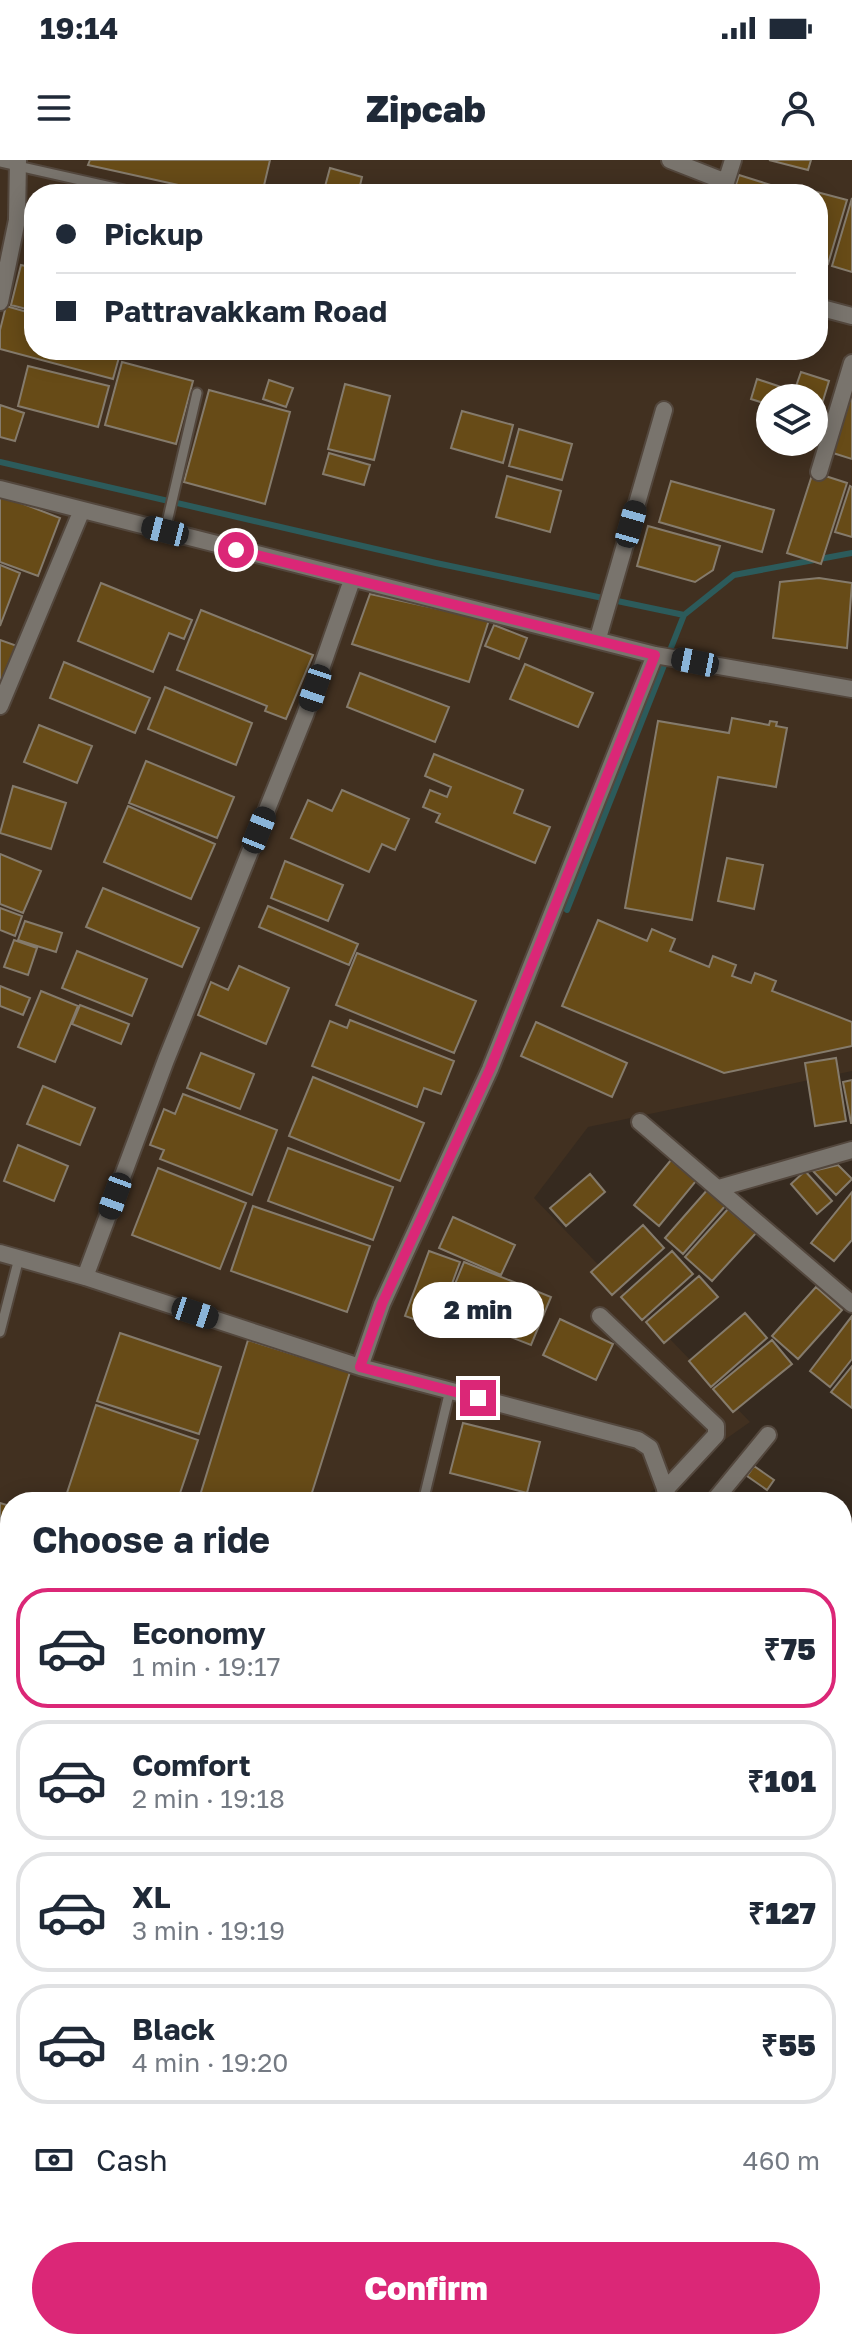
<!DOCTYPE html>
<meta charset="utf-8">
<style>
body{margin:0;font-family:"Golos Text",sans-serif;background:#f6f6f7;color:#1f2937;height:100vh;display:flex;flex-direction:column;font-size:30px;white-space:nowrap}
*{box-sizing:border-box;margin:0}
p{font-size:26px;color:#747a83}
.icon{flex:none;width:44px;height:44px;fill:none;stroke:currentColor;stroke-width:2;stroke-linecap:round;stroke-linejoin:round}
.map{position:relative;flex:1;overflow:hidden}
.side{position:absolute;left:0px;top:1332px;width:852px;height:858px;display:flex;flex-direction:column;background:#fff;border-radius:32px 32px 0 0;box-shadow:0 4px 20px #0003}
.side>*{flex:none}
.top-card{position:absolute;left:24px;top:24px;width:804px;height:176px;border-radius:32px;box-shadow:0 4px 20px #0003;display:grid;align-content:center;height:176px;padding:0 32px;background:#fff}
.fabs{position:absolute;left:756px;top:224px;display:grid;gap:16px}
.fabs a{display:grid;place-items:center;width:72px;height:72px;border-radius:50%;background:#fff;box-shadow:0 4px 20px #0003;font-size:40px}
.end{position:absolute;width:36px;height:36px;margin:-18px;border:10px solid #db2777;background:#fff;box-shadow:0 0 0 4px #fff}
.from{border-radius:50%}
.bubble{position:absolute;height:56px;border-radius:28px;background:#fff;box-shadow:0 4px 20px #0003;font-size:26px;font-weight:800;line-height:56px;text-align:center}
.car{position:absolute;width:24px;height:48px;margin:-24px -12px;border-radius:10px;box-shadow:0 0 6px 2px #0007;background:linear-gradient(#222 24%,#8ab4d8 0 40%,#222 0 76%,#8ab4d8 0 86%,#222 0)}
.top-card b{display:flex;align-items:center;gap:28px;height:76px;font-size:30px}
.top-card b+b{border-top:2px solid #e0e1e3}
.top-card i{width:20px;height:20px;background:#1f2937}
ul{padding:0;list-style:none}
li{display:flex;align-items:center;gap:24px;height:120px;margin:0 16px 12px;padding:0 16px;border:4px solid #e0e1e3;border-radius:32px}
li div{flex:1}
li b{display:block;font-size:30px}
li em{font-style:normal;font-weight:800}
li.selected{border-color:#db2777}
li>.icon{width:72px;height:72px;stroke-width:1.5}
h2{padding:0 32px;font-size:36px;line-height:96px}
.pay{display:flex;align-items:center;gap:20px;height:88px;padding:0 32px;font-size:30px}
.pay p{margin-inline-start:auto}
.cta{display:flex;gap:16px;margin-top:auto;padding:16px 32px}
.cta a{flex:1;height:92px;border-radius:48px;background:#db2777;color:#fff;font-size:32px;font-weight:800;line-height:92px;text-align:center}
.status{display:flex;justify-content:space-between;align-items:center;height:56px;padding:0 40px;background:#fff;direction:ltr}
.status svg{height:22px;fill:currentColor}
header{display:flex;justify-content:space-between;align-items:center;height:104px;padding:0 32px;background:#fff;font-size:36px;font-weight:800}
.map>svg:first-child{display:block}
</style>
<div class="status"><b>19:14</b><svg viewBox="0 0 49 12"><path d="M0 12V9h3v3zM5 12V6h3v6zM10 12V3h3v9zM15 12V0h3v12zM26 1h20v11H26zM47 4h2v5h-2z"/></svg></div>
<header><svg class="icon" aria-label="menu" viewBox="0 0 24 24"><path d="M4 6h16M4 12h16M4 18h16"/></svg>Zipcab<svg class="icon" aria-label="person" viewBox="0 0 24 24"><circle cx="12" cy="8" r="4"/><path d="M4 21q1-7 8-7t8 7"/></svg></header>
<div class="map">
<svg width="852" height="2189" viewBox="0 0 852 2189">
<rect width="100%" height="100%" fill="#362a1f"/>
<path fill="#413020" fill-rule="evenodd" d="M0,0h852v911l-264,56 -54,71 216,224 -101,71 -51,9h-588v699l-10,-2zM34,34h784v156h-784zM770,238h44v44h-44z
M842,1653l10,3v234l-10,-3z"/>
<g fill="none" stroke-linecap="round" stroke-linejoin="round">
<path stroke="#2c5b5b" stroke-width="6" d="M0,302l436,101 248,52
M567,750l117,-295 50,-40 118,-22"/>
</g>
<path fill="#674b17" stroke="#857b6c" stroke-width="2" d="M90,0h180l-8,34h-43l-131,-29z
M769,0h42l-3,10z
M330,8l32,9 -4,17h-35z
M739,15l38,12 -2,7h-42z
M813,31l34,9 -19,64 -10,-3v-67h-6z
M852,38v74l-20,-6z
M21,105l13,3v43l-23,-6z
M6,146l28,8v36h87l-8,29 -113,-30v-19z
M122,202l71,19 -17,63 -71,-19z
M28,206l81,20 -11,41 -80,-21z
M801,212l28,9 -11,36 -4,-1v-18h-22z
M757,219l24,8 -3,11h-8v7l-19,-6z
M269,220l24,8 -7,19 -23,-8z
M345,224l45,12 -16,64 -46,-11z
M209,230l81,22 -25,92 -81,-22z
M852,233v66l-19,-6z
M0,245l24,8 -9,28 -15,-4z
M462,251l51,14 -10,38 -52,-15z
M519,269l53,15 -10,36 -53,-14z
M329,293l41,12 -6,20 -41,-11z
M813,312l34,11 -26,81 -34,-11z
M507,316l54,15 -11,41 -54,-15z
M671,321l103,29 -12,42 -103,-30z
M850,326l2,1v50l-17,-5z
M0,335l60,23 -22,58 -38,-14z
M648,366l72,20 -7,24 -18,12 -58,-16z
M0,405l20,8 -20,53z
M819,418l33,5 -5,65 -74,-10 7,-56z
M101,423l91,37 -8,19 -15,-6 -16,39 -75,-31z
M370,434l119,26 -20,62 -117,-38z
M201,450l112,45 -27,64 -21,-8 2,-5 -90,-36z
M494,465l33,13 -8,21 -34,-13z
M0,480l20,7 -20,42z
M64,502l86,36 -15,35 -85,-35z
M525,504l68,29 -15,34 -68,-28z
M360,513l89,34 -14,35 -88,-35z
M165,527l87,36 -16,42 -88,-36z
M732,558l37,7 1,-4 7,1 -1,4 11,2 -11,59 -58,-10 -26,143 -67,-12 33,-187 71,12z
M39,565l53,21 -15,37 -53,-21z
M434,594l89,36 -9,23 36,14 -15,36 -99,-41 4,-8 -17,-7 7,-17 17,7 4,-10 -26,-11z
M146,601l88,36 -17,41 -88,-35z
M13,626l53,17 -15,46 -51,-16z
M342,630l67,29 -14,31 -13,-6 -13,28 -78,-34 17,-38 24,11z
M128,646l87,38 -24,55 -87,-37z
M0,694l41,17 -18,42 -23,-9z
M727,698l36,7 -9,44 -36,-8z
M285,701l58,24 -15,36 -57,-23z
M103,728l96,40 -17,39 -96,-40z
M268,746l90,38 -9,21 -90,-38z
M0,748l22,8 -7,20 -15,-6z
M598,760l49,21 5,-12 23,10 -5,12 39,16 4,-11 23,9 -4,11 19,7 4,-10 21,8 -4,10 80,31v24l-128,27 -162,-67z
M25,761l37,12 -6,19 -38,-12z
M14,780l23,8 -9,27 -24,-8z
M77,791l70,28 -15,37 -70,-28z
M357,793l119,48 -22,52 -118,-48z
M239,806l50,22 -23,56 -68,-29 13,-33 17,8z
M0,826l30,12 -7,17 -23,-9z
M41,831l37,15 -23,56 -37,-15z
M80,845l49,19 -8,20 -49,-20z
M350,860l104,41 -13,33 -17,-6 -7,19 -105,-41 18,-45 17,7z
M536,862l91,41 -15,34 -91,-41z
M201,893l53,21 -14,35 -53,-21z
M836,898l10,63 -31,5 -10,-63z
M313,917l111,46 -24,58 -111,-45z
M852,920v43h-1l-8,-41z
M43,926l52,22 -15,37 -53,-21z
M183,934l94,36 -25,65 -92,-36 4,-9 -14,-5 14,-36 11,5z
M18,985l50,21 -14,35 -50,-20z
M288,988l105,39 -20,53 -105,-39z
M671,1000l25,21 -37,45 -25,-21z
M838,1005l14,14 -16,16 -23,-24z
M158,1008l88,35 -26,66 -88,-34z
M805,1011l27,30 -15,13 -26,-30z
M590,1014l15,18 -39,34 -16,-18z
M708,1029l18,16 -43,49 -18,-16z
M852,1032v48l-18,21 -23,-18z
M253,1046l117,40 -23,66 -116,-41z
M728,1049l28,24 -44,48 -27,-24z
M453,1057l62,28 -14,30 -62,-27z
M643,1065l21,23 -52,47 -21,-23z
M429,1091l31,11 -24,65 -31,-11z
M672,1091l21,23 -51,46 -21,-23z
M464,1102l87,35 -20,48 -87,-34z
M699,1116l19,21 -54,46 -18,-21z
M816,1127l26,23 -44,49 -26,-23z
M745,1153l22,25 -56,49 -22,-26z
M852,1156v43l-22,28 -20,-16z
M560,1159l53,25 -17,36 -53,-25z
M120,1173l101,34 -22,67 -102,-33z
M248,1180l102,32 -41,130h-111z
M772,1180l20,24 -59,48 -20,-23z
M852,1206v42l-21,-16z
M96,1245l102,35 -21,62h-113z
M463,1263l77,19 -13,51 -77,-20z
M754,1306l20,14 -7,10 -20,-14z
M0,1343l10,3v19l-10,31z
M842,1384l10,2 -4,49 -6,-2z
M842,1439l10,3 -9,42h-1z
M0,1656l10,2v91l-10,41z
M842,1837l10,4v41l-10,-3z
M842,1935l10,4v17l-10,-3z
M842,1957l10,4v31l-10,-4z
M842,2167l4,2 -7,20 -31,-4 2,-5h32z
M522,2180h20l-3,9h-20z
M735,2180h46l-3,9h-27l-18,-5z"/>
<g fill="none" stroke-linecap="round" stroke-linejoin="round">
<g stroke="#53473d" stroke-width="13">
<path id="lane" d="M0,2l142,32
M165,371l32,-138
M0,1172l19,-74
M423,1342l27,-112"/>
</g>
<g stroke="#53473d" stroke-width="20">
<path id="street" d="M670,0l56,22 7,-22
M0,142l17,-82 1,-60
M818,147l34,9
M819,312l33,-109
M0,329l655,166 197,34
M598,478l66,-228
M0,546l82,-196
M640,962l212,182
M719,1028l133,-38
M0,1093l85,24 275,90 278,73 12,8 20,54
M85,1117l81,-217 139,-345 47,-135
M600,1156l116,110v9l-51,55
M360,1207l22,-63 108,-235 165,-414
M713,1342l55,-67
M842,1375l10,2
M842,1507l10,2
M644,2180l27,9
M788,2189l3,-9"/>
</g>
<use href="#lane" stroke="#79746d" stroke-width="9"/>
<use href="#street" stroke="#79746d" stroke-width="16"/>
<path stroke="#d1c8c1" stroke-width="6" stroke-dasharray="10 10" stroke-linecap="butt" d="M0,2120l10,2
M0,2134l10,2
M0,2150l10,2
M0,2165l10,3
M66,2180l41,9
M138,2180l41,9
M200,2180l39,9
M259,2180l39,9"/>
</g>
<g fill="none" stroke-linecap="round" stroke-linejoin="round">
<path stroke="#db2777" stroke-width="10" d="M236,390l419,105 -165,414 -108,235 -22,63 118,31"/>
</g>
</svg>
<div class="fabs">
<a><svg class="icon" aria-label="layers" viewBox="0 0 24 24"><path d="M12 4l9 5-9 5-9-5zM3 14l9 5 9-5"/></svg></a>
</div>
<i class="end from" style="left:236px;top:390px"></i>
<i class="end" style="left:478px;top:1238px"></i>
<div class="bubble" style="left:412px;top:1122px;width:132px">2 min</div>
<i class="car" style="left:631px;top:364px;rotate:16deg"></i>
<i class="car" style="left:165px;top:371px;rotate:284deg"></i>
<i class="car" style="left:695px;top:502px;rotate:281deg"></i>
<i class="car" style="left:315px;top:528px;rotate:199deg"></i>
<i class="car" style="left:259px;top:670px;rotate:22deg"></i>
<i class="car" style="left:115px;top:1036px;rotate:200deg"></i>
<i class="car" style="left:195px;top:1153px;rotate:108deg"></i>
<div class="top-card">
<b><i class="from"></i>Pickup</b>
<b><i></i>Pattravakkam Road</b>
</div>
<section class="side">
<h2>Choose a ride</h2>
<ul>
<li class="selected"><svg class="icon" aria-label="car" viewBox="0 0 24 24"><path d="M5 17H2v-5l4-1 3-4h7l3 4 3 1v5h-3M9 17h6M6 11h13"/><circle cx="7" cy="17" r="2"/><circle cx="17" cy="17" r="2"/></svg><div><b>Economy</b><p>1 min · 19:17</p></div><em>₹75</em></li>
<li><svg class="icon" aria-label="car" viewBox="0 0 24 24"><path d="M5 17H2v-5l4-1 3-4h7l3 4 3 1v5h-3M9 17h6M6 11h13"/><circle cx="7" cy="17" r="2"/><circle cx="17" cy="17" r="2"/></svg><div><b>Comfort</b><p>2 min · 19:18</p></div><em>₹101</em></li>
<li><svg class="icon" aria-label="car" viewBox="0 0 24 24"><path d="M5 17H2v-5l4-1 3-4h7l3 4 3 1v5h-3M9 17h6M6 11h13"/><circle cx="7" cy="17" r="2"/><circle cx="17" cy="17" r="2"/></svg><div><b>XL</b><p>3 min · 19:19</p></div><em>₹127</em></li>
<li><svg class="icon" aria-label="car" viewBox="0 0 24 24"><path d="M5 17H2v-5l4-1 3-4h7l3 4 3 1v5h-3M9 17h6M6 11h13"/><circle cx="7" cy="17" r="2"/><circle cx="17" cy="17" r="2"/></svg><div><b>Black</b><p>4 min · 19:20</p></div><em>₹55</em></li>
</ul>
<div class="pay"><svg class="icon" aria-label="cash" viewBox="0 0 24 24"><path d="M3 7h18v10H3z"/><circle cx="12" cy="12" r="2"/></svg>Cash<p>460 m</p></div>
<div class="cta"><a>Confirm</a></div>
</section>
</div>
